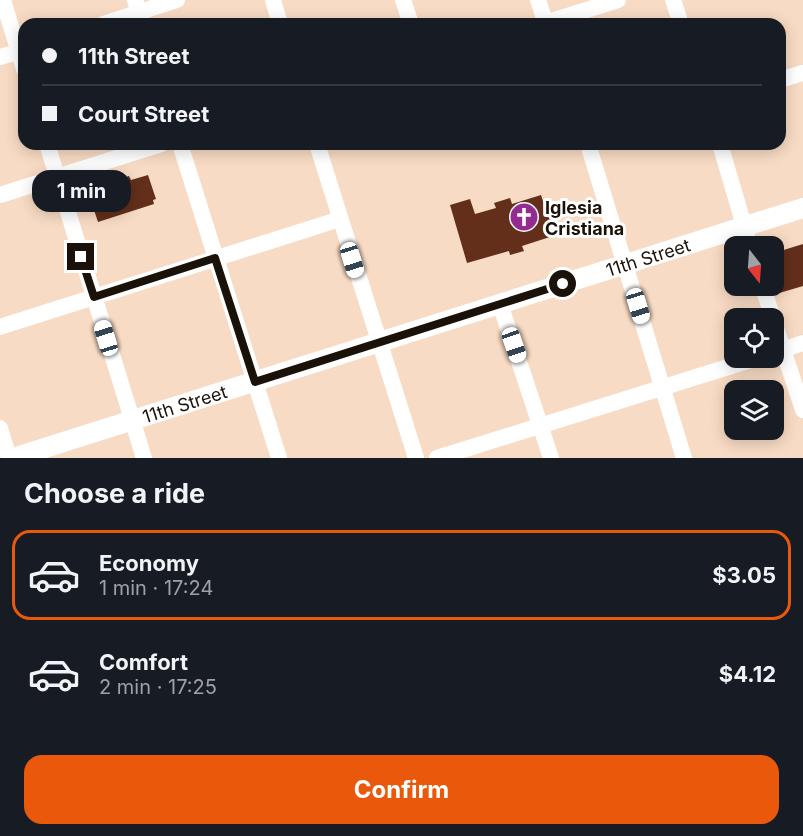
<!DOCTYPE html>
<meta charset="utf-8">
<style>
body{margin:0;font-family:Inter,sans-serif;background:#20242c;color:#f1f3f6;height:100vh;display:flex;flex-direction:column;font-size:22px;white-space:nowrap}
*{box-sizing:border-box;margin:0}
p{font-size:20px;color:#9ea1a6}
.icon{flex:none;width:33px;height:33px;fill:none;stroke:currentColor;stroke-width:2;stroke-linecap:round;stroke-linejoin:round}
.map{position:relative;height:458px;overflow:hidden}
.sheet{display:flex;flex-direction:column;background:#171b24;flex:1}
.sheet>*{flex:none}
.guide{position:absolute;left:18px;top:18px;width:768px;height:132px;border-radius:18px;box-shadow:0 3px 15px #0003;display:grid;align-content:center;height:132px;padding:0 24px;background:#171b24}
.needle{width:39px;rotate:163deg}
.buttons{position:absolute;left:724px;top:236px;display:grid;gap:12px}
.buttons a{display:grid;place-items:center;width:60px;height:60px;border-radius:12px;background:#171b24;box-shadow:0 3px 15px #0003;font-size:30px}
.end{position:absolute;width:27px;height:27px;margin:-14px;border:8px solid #1a1109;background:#fff;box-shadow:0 0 0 3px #fff}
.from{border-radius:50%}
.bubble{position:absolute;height:42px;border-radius:18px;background:#171b24;box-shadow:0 3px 15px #0003;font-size:20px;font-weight:700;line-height:42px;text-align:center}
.car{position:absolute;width:18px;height:36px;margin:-18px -9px;border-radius:8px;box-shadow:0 0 4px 2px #0007;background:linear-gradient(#fff 24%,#345 0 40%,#fff 0 76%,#345 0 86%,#fff 0)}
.guide b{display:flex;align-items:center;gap:21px;height:57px;font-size:22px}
.guide b+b{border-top:2px solid #363941}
.guide i{width:15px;height:15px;background:#f1f3f6}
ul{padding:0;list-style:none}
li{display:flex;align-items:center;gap:18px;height:90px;margin:0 12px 9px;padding:0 12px;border:3px solid transparent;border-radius:18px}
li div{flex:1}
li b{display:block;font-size:22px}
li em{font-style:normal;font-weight:700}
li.active{border-color:#ea580c}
li>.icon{width:54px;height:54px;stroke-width:1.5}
h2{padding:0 24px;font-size:27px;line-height:72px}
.primary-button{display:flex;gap:12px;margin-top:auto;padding:12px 24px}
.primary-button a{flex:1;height:69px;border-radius:18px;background:#ea580c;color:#fff;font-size:24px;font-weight:700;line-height:69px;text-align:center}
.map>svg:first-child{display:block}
</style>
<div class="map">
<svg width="803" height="458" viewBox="0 0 803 458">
<rect width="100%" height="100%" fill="#f8dbc4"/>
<path fill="#632f1a" d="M148,175l8,24 -3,1 1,4 -56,18 -11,-33 42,-13 2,4z
M541,195l5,15 3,-2 4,12 -4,1 4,15 -31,10 2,5 -14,4 -1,-4 -42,12 -17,-58 20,-6 5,15 21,-6 -2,-5 16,-5 2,6z
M803,244v42l-27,8 -3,-9 1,-32z"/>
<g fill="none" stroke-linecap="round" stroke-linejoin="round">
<path stroke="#fff" stroke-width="16" d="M3,0l21,69
M135,0l8,24
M273,0l7,24
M403,0l8,24
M538,0l8,24
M673,0l8,24
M103,24l74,-24
M542,24l76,-24
M0,57l24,-7
M780,80l23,-7
M47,144l97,314
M180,144l99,314
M317,144l99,314
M588,144l96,314
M720,144l30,102
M0,195l161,-51
M762,285l11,33
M500,304l51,154
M774,322l29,88
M0,327l340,-108
M775,352l28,-9
M0,428l9,30
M437,458l323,-101"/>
<path stroke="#fff" stroke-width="20" id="s1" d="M13,458l790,-250"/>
</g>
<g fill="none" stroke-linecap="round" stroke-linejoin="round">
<path stroke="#1a1109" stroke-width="8" d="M81,257l13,40 121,-39 40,124 308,-98"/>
</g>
<defs>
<g id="church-disc" transform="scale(1.5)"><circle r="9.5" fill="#942c90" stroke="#fff"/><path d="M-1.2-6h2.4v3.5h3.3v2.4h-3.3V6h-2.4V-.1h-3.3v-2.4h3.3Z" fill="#fff"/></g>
</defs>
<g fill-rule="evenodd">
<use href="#church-disc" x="524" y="217"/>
</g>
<g text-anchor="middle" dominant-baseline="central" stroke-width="6" stroke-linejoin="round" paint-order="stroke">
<g font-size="18" font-weight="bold" fill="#1a1109" stroke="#fff" text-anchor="start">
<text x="545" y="207">Iglesia<tspan x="545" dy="21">Cristiana</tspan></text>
</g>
<g font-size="18" fill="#1a1109" stroke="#fff">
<text stroke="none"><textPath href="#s1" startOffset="666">11th Street</textPath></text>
<text stroke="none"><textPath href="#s1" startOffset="180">11th Street</textPath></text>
</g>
</g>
</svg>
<div class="buttons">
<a><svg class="needle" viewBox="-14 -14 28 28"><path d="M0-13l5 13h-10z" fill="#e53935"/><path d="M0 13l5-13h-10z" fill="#9ea1a6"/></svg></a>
<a><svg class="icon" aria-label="locate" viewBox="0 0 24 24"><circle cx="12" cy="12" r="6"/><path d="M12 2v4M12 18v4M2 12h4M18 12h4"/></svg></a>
<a><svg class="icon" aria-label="layers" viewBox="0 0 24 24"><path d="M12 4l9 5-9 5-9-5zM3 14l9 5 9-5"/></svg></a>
</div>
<i class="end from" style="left:563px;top:284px"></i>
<i class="end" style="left:81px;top:257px"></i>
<div class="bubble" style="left:32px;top:170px;width:99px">1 min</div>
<i class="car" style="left:352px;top:260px;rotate:163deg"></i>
<i class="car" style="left:638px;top:306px;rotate:163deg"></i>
<i class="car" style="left:106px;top:338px;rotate:343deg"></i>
<i class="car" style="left:514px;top:345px;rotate:161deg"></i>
<div class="guide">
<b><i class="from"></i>11th Street</b>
<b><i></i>Court Street</b>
</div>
</div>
<section class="sheet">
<h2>Choose a ride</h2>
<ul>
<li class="active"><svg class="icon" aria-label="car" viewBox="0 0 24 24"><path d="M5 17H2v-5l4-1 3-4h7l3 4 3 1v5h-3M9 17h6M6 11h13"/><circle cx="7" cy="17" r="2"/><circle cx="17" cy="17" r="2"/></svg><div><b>Economy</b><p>1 min · 17:24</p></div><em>$3.05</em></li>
<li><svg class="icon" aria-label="car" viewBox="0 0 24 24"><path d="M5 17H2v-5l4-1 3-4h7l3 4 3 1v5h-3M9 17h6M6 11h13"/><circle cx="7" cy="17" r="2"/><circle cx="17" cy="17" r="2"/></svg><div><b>Comfort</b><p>2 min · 17:25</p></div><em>$4.12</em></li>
</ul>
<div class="primary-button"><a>Confirm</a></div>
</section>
